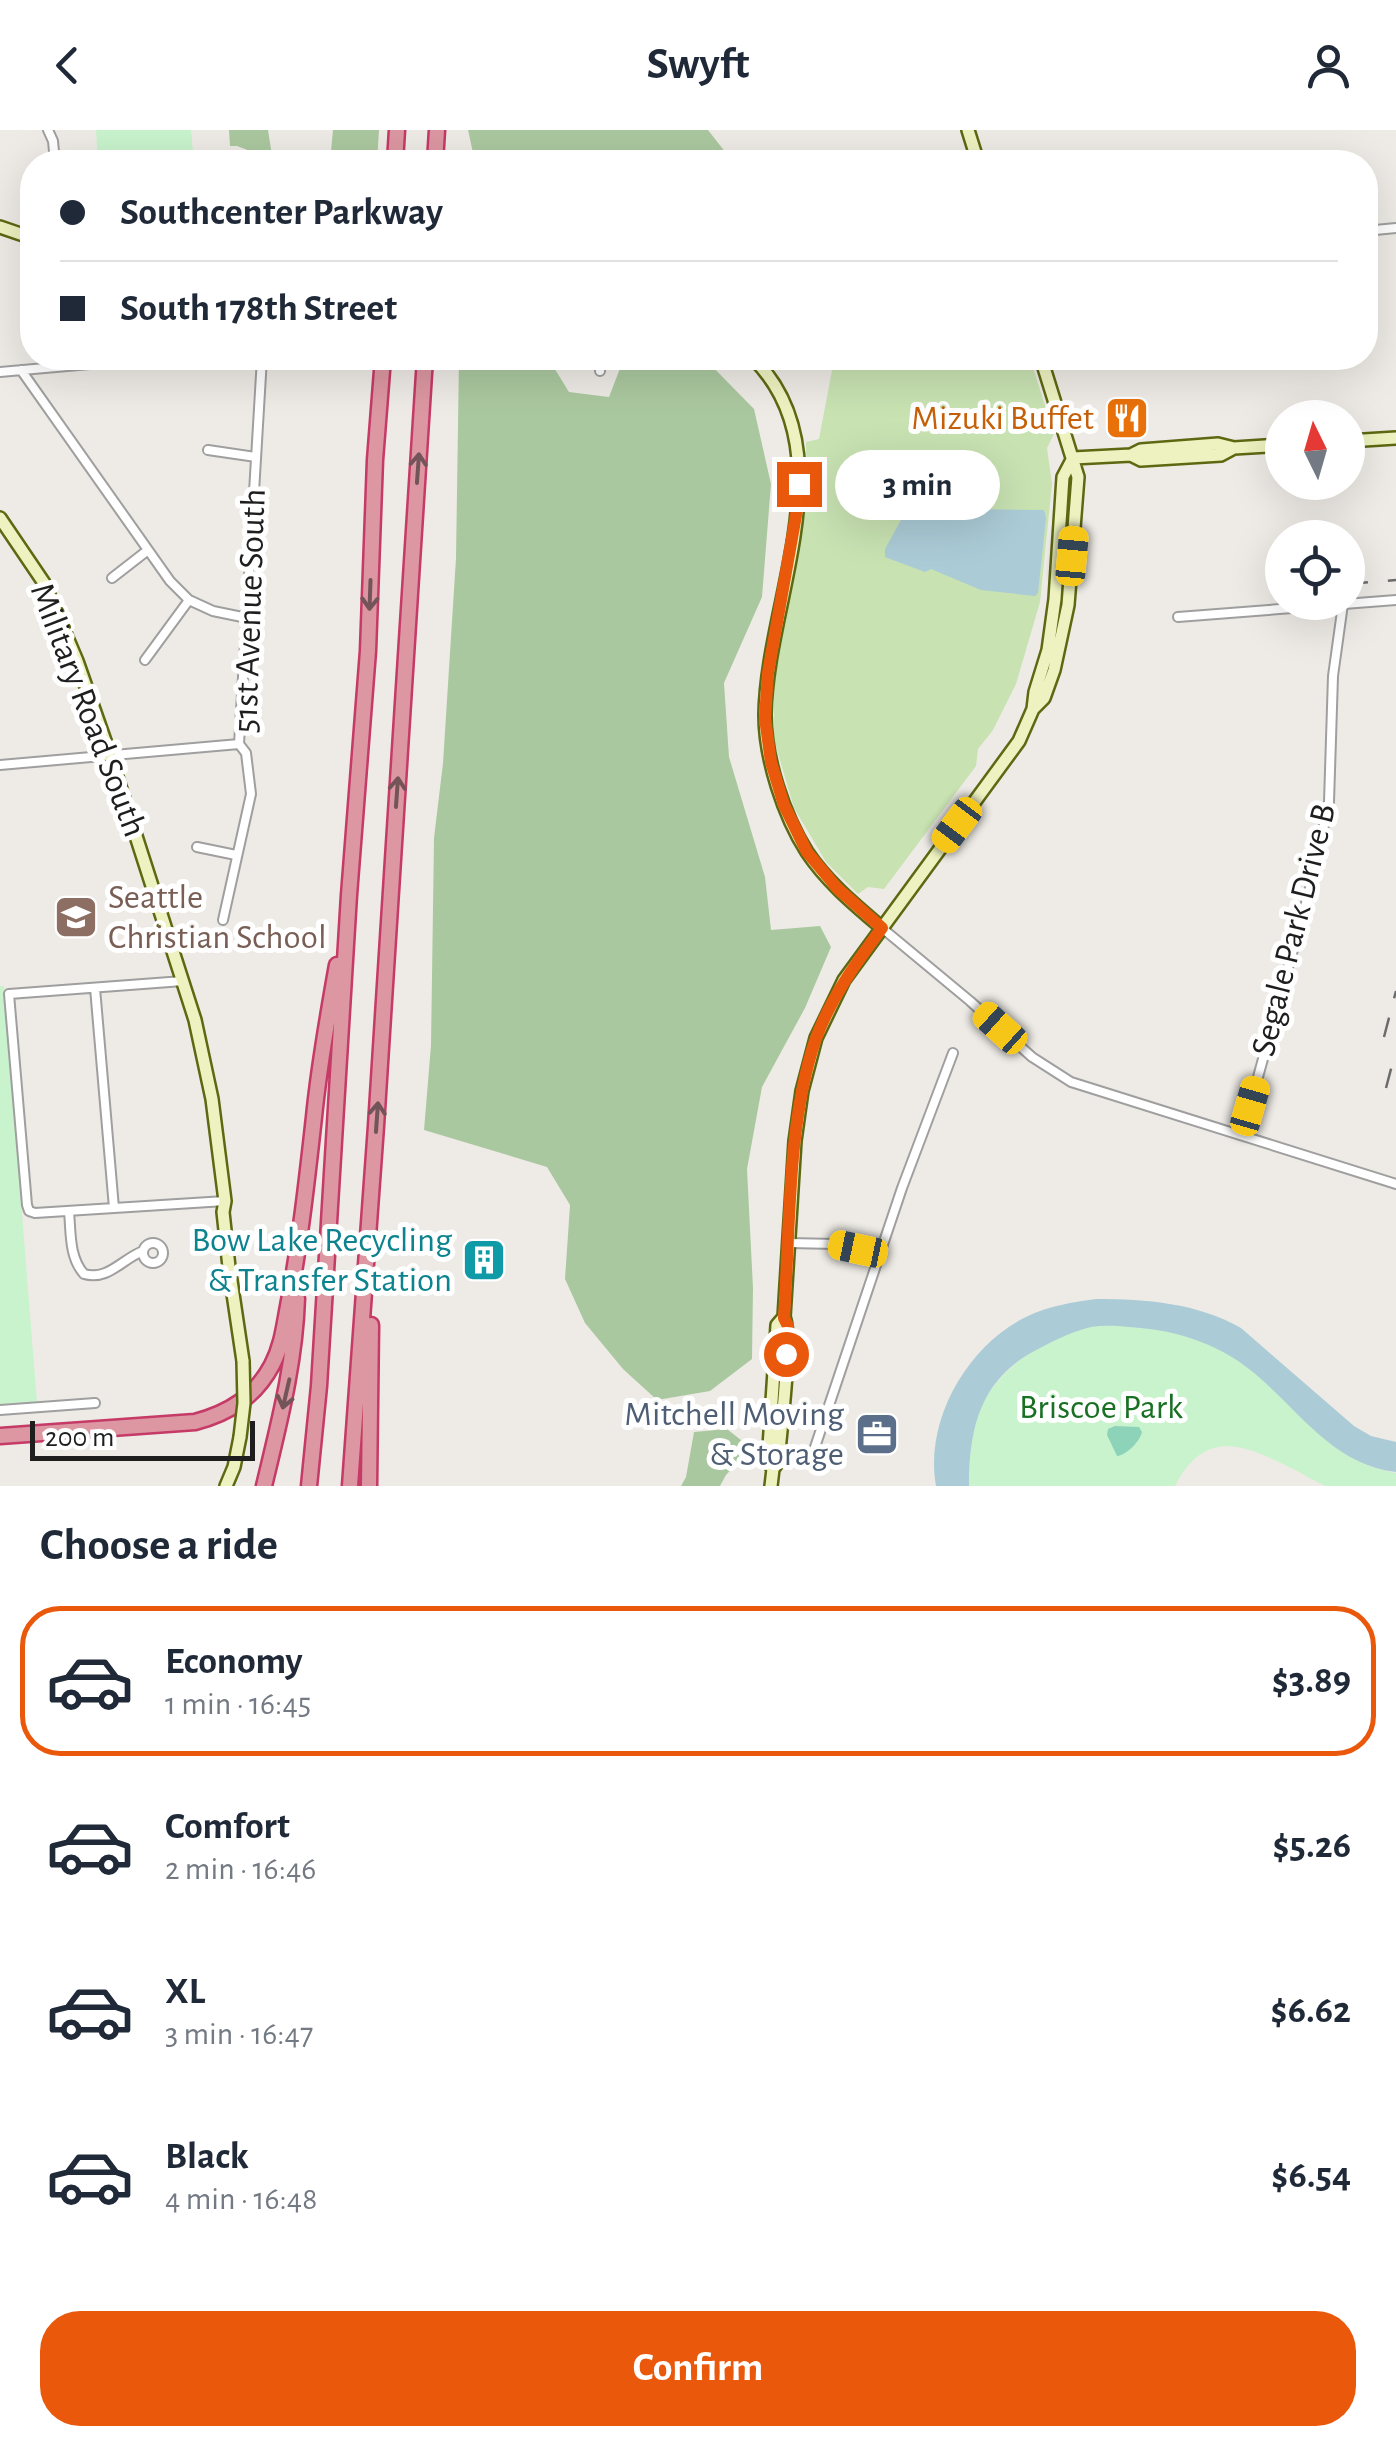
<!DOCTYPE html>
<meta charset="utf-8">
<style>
body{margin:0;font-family:"Alegreya Sans",sans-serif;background:#f6f6f7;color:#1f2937;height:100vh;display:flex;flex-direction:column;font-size:38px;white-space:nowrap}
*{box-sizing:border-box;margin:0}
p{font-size:32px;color:#747a83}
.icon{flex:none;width:55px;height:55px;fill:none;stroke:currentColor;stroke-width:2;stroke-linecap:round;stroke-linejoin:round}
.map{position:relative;height:1356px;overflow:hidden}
.drawer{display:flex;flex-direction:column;background:#fff;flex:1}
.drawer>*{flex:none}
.guide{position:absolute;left:20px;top:20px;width:1358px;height:220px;border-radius:40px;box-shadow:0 10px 40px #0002;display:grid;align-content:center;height:220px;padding:0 40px;background:#fff}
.needle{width:65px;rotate:355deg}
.tools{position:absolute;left:1265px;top:270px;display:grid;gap:20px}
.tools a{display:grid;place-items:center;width:100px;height:100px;border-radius:50%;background:#fff;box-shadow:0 10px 40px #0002;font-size:50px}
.scale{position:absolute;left:30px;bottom:25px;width:225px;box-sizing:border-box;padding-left:10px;border:5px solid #1e1e1e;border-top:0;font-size:28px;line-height:35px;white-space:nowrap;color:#1e1e1e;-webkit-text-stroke:8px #fff;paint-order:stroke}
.end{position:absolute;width:45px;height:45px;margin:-22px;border:12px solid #ea580c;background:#fff;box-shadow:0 0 0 5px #fff}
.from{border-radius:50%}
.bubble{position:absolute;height:70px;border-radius:35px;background:#fff;box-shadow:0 10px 40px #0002;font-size:32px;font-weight:700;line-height:70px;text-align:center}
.car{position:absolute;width:30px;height:60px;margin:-30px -15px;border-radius:12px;box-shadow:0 0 8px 2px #0007;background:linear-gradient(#f5c518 24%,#345 0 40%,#f5c518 0 76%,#345 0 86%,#f5c518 0)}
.guide b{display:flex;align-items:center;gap:35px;height:95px;font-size:38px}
.guide b+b{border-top:2px solid #e0e1e3}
.guide i{width:25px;height:25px;background:#1f2937}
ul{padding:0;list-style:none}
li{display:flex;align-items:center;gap:30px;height:150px;margin:0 20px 15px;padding:0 20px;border:5px solid transparent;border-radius:40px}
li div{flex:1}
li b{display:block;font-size:38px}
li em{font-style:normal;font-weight:700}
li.selected{border-color:#ea580c}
li>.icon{width:90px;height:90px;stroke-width:1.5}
h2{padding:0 40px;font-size:45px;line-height:120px}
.primary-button{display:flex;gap:20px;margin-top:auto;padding:20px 40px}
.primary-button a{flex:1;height:115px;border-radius:40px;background:#ea580c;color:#fff;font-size:40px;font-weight:700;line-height:115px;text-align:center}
header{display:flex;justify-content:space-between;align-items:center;height:130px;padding:0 40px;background:#fff;font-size:45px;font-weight:700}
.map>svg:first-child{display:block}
</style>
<header><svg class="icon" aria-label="back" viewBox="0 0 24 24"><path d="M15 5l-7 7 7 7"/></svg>Swyft<svg class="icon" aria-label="person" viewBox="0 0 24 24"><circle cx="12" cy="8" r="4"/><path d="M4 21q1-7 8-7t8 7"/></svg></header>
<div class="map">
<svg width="1396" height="1356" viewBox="0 0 1396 1356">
<rect width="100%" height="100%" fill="#eeebe6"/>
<path fill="#c8e2b2" d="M917,228h113l24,76 -7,14 5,36 -12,118 -24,82 -23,46 -15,19 -2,17 -92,123 -16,-2 -10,7 -32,-32 -32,-54 -20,-68v-53l15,-96 18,-91 -1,-58 13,-3 14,-74z"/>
<path fill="#aac89f" d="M229,0h39l5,32h-12l-3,-8 -21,-8h-7z
M333,0h46l-2,32h-47z
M468,0h240l25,32h-258z
M459,228h89l21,34 40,5 15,-39h80l50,51 17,75 -9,113 -38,86 5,74 36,120 6,53 49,-4 11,21 -26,61 -43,79 -15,82 6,119 -1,71 -42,32 -53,9 -34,-31 -38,-46 -20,-44 5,-74 -23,-38 -123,-37 7,-85 3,-207 9,-75 13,-205z
M727,1299l24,19 -25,27 -6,11h-39l5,-9 8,-45z"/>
<path fill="#c8f3cc" d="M96,0h95l3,32h-96z
M0,856h4l33,417 -37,3z
M1101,1195c38,1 78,5 114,21 71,32 95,112 181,127v13c-18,0 -54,0 -70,0 -9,-3 -19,-10 -27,-14 -50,-25 -92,-48 -124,14h-206c1,-21 0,-43 6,-63 15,-54 74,-89 126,-98z"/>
<path fill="#8dd3ba" d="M1115,1296l24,1 3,5c-2,9 -15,23 -25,24l-10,-21 1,-6z"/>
<path fill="#abcbd6" d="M936,367l33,12 75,1 2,8 -8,75 -3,3 -54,-6 -50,-21 -6,3 -40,-15v-8l26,-47 7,-4z
M1096,1169c51,0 101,4 145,29l113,98 17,10 25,6v30c-60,-7 -93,-56 -135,-93 -37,-34 -82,-49 -132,-52 -12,-1 -25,-2 -38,0 -17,4 -34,12 -49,20 -60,29 -73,77 -73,139h-33c-12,-66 32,-142 92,-170 21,-10 45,-14 68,-17z"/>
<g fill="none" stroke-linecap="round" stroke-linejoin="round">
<g stroke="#9f9f9f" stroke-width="12">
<path id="street" d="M48,0l5,11 2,21
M1365,101l31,-3
M600,228v13
M21,240l149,211 19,19 24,11 34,7
M0,242l157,-14
M208,320l48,7
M112,448l36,-28
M1178,487l218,-17
M145,530l44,-60
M0,635l239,-21
M197,717l39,8
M223,790l28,-126 -5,-41 -7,-9 23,-386
M882,798l88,73 62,56 39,25 325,102
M183,851l-174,13 18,211 2,6 6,2 190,-12
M95,858l19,220
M1242,1005l70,-254 17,-79 4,-126 10,-72
M69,1081c2,22 0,46 15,63 24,7 38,-15 59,-23
M789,1113l47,1 43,11
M143 1123a10 10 0 1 1 20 0a10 10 0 1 1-20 0Z
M0,1280l95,-7
M778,1331l32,1 92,-274 51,-135"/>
</g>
<g stroke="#5d6812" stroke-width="16">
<path id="secondary" d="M968,0l10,32
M0,97l32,11
M753,228c95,94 13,244 12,357 0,44 19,101 42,137 20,30 48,53 75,76
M1348,311l48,-3
M1131,325l10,5 80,-5 13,-7
M1073,328l58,-3 10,-5 77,-6 16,4 48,-3
M0,388l44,65 33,78 33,94 85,265 17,79 13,102 -2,11 6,55 14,94
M1033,579l11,-11 10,-28 14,-65 10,-128 -37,-119
M773,1339l5,-7c2,-28 15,-124 6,-145l11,-176 7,-50 14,-53 28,-58 175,-239 14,-32 2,-17 13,-42 7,-51 8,-122 10,-19
M226,1356l8,-19 6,-30
M771,1356l2,-17 -5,-7 9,-137 7,-8"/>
</g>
<g stroke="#c53a66" stroke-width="19">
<path id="highway" d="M395,32l2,-32
M435,32l2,-32
M0,1306l195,-14c34,-9 60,-25 77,-57 10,-19 12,-38 16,-59 12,-63 19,-126 26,-189 5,-51 14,-102 23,-152
M264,1356c15,-63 31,-123 33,-188
M309,1356l10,-100 30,-491 19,-244 7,-191 8,-102
M350,1356l26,-360 49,-768
M369,1356l2,-161"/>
</g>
<use href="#street" stroke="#fff" stroke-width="8"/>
<use href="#secondary" stroke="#eef2c0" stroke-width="11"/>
<use href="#highway" stroke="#dc97a2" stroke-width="14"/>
<path stroke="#6c6c6c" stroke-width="2.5" stroke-dasharray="20 20" stroke-linecap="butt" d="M1348,454l48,-4
M1384,907l12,-46
M1386,958l10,-38"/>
<g stroke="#5d6812" stroke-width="16" stroke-linecap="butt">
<path id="secondary-bridge" d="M240,1307l4,-34 -1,-42"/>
</g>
<use href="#secondary-bridge" stroke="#eef2c0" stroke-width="11"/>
</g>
<defs><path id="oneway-shaft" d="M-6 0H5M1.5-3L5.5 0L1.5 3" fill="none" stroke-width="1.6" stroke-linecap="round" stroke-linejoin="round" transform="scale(2.5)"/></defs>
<g stroke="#735459">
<use href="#oneway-shaft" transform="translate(418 338) rotate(-86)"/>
<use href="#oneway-shaft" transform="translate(370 465) rotate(92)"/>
<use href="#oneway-shaft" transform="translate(397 662) rotate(-86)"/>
<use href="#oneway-shaft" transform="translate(377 987) rotate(-86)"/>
<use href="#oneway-shaft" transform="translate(286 1264) rotate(103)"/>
</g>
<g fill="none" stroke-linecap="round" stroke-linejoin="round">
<path stroke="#ea580c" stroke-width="12" d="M786,1224l2,-28 -4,-8c6,-89 3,-193 31,-277 15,-42 41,-78 67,-113l-45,-40 -30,-36 -23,-47 -13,-43 -6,-44 3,-45 30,-169 1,-20"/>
</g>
<defs>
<g id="restaurant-square" transform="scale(2.25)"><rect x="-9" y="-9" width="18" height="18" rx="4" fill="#e8710a" stroke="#fff"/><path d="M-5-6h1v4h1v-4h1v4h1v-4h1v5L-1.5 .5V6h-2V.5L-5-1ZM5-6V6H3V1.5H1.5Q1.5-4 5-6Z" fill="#fff"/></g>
<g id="school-square" transform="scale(2.25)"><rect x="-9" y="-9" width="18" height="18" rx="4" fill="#8d6e63" stroke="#fff"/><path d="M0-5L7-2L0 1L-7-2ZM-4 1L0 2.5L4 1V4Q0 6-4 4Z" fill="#fff"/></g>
<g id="building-square" transform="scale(2.25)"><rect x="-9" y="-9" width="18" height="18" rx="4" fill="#0f9aa8" stroke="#fff"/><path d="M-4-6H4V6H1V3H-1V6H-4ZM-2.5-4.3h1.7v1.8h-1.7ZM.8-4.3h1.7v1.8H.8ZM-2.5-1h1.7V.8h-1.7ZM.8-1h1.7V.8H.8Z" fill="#fff"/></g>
<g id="office-square" transform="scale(2.25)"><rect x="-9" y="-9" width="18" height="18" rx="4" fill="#5c6f8a" stroke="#fff"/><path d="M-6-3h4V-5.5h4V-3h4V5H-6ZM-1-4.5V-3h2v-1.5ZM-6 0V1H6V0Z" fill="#fff"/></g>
</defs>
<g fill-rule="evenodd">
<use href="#restaurant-square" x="1127" y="288"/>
<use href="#school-square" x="76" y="787"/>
<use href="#building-square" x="484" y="1130"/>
<use href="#office-square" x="877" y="1304"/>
</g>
<g text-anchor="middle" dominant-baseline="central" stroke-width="10" stroke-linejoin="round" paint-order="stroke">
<g font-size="35" fill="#c56008" stroke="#fff" text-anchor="end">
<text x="1094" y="288">Mizuki Buffet</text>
</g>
<g font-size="35" fill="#1e1e1e" stroke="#fff">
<text transform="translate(250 481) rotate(-88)">51st Avenue South</text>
<text transform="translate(88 580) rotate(69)">Military Road South</text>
<text transform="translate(1294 800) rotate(-76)">Segale Park Drive B</text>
</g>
<g font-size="35" fill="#785e54" stroke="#fff" text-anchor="start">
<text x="108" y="767">Seattle<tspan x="108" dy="40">Christian School</tspan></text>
</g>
<g font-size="35" fill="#0d838f" stroke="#fff" text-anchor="end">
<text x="452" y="1110">Bow Lake Recycling<tspan x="452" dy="40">&amp; Transfer Station</tspan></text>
</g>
<g font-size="35" fill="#197023" stroke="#fff">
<text x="1101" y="1277">Briscoe Park</text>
</g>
<g font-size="35" fill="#4e5e75" stroke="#fff" text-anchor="end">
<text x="844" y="1284">Mitchell Moving<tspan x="844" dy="40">&amp; Storage</tspan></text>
</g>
</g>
</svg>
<div class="tools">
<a><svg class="needle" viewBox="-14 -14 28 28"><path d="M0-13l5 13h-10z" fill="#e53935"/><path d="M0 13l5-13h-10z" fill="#747a83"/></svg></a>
<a><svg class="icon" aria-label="locate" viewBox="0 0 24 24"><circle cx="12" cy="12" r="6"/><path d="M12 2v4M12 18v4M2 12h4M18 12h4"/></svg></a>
</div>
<div class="scale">200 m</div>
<i class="end from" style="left:786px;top:1224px"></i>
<i class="end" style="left:799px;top:354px"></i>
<div class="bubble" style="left:835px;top:320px;width:165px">3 min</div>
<i class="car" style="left:1072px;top:426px;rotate:5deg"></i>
<i class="car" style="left:957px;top:695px;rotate:217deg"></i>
<i class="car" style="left:1000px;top:898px;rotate:312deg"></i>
<i class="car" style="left:1250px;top:976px;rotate:16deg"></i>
<i class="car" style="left:858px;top:1119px;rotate:282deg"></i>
<div class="guide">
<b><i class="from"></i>Southcenter Parkway</b>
<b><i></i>South 178th Street</b>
</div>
</div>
<section class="drawer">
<h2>Choose a ride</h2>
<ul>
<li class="selected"><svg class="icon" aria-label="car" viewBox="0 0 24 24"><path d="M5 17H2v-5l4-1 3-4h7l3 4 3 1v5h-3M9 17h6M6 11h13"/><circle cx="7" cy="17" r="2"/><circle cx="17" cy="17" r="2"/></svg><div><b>Economy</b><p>1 min · 16:45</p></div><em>$3.89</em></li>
<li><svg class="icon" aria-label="car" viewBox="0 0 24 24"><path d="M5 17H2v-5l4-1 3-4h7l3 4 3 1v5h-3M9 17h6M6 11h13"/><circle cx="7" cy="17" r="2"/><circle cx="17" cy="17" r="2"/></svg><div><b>Comfort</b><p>2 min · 16:46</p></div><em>$5.26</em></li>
<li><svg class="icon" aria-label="car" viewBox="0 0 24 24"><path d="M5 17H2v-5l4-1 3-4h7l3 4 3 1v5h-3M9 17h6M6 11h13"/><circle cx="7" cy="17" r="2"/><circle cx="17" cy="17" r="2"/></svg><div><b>XL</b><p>3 min · 16:47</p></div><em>$6.62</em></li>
<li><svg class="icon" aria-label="car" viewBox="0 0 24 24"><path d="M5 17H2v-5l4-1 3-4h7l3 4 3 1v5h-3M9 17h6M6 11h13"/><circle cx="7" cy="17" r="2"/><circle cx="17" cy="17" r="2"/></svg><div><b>Black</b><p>4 min · 16:48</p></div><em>$6.54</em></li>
</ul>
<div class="primary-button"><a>Confirm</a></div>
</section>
